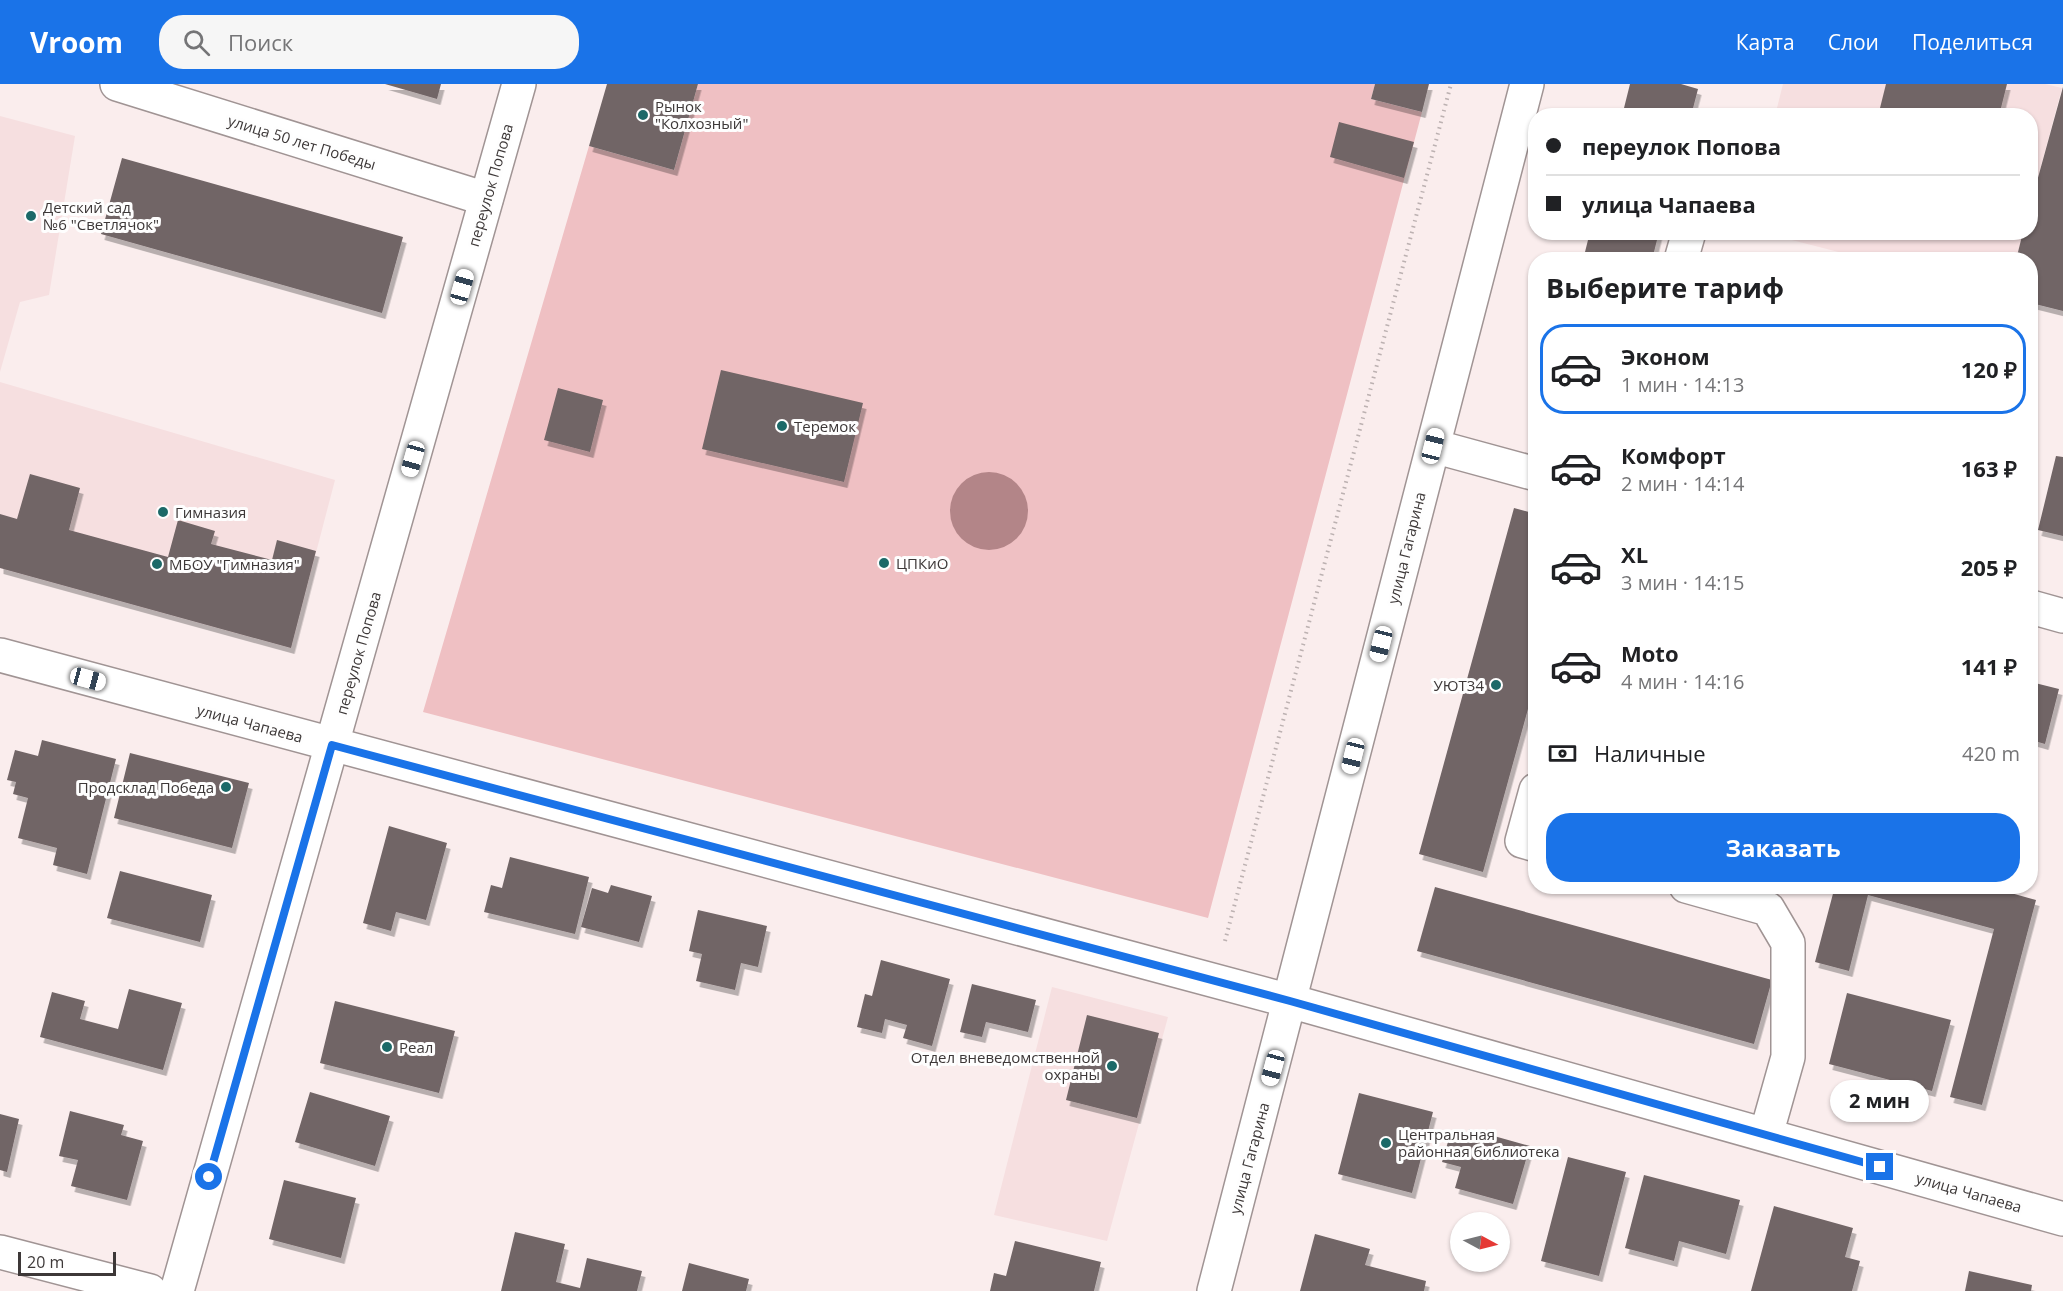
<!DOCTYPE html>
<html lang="ru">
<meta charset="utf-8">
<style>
body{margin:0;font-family:"Open Sans",sans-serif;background:#f6f6f6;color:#202124;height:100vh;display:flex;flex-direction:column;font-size:22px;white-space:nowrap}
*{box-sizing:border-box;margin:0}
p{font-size:20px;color:#757577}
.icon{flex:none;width:33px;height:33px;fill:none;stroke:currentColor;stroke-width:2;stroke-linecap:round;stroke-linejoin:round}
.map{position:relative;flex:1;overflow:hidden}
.details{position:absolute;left:1528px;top:168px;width:510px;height:642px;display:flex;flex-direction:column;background:#fff;border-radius:24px;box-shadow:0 2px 4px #0004}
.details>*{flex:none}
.hud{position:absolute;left:1528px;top:24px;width:510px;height:132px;border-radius:24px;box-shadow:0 2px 4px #0004;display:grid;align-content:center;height:132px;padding:0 18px;background:#fff}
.needle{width:39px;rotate:97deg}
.tools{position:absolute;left:1450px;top:1128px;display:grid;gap:12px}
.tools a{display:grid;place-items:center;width:60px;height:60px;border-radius:50%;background:#fff;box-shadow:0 2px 4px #0004;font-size:30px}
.scale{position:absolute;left:18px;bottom:15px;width:98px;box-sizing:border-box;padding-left:6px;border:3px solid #3d3838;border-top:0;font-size:16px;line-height:21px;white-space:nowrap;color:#3d3838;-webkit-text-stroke:4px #fefefe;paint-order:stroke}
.end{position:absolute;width:27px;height:27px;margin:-14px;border:8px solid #1a73e8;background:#fff;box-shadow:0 0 0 3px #fff}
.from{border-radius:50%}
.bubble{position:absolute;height:42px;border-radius:21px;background:#fff;box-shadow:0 2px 4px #0004;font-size:20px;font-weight:700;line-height:42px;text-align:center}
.car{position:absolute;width:18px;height:36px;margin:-18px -9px;border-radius:8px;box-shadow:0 0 4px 2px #0007;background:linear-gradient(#fff 24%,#345 0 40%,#fff 0 76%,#345 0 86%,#fff 0)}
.hud b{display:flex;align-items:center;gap:21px;height:57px;font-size:22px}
.hud b+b{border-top:2px solid #e0e0e0}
.hud i{width:15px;height:15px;background:#202124}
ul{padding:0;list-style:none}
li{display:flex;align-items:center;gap:18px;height:90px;margin:0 12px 9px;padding:0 6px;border:3px solid transparent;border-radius:24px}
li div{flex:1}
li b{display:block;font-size:22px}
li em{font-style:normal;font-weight:700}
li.active{border-color:#1a73e8}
li>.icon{width:54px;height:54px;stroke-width:1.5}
h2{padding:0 18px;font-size:27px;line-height:72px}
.pay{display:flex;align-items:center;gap:15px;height:66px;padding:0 18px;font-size:22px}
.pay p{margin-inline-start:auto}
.button{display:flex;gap:12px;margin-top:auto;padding:12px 18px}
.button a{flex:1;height:69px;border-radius:24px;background:#1a73e8;color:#fff;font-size:24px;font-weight:700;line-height:69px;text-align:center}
header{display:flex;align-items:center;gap:36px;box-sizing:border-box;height:84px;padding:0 30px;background:#1a73e8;color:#fff}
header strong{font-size:28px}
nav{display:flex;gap:33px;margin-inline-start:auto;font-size:21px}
.search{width:420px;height:54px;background:#f6f6f6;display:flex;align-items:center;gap:15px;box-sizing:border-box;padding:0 21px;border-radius:24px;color:#757577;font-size:22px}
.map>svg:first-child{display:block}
</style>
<header>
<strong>Vroom</strong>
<div class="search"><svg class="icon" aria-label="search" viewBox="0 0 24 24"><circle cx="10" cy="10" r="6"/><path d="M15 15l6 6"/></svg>Поиск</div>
<nav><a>Карта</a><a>Слои</a><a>Поделиться</a></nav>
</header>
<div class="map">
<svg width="2063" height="1207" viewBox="0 0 2063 1207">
<defs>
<filter id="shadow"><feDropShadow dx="3.5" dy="6" stdDeviation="0" flood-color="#0004"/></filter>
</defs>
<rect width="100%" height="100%" fill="#faeded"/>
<path fill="#f6dfe0" d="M1783,0h262l17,4 -31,115v-87h-256z
M0,32l75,20 -26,159 -29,7 -20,70z
M1764,149h259l-7,27 -150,-1z
M0,298l335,98 -44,168 -291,-80z
M1052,903l116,30 -61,224 -113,-26z"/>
<path fill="#efc0c3" d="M698,0h677l-4,15 51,13 -214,806 -785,-206 166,-566 85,24z"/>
<path fill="#b38588" d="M950 427a39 39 0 1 1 78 0a39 39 0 1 1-78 0Z"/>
<path fill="#716566" filter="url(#shadow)" d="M385,0h56l-4,15z
M607,0h91l-24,86 -85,-24z
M1375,0h54l-7,28 -51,-13z
M1630,0h51l17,5 -7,27h-69z
M1886,0h121l-8,32h-121z
M2063,3v224l-32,-8v-43h-15l7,-28h8v-29z
M1339,38l75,20 -10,36 -74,-21z
M122,74l281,79 -21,76 -281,-79z
M1590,148h69l-7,28h-69z
M721,286l142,33 -19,79 -142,-33z
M558,304l45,12 -13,52 -46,-12z
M2056,372l7,1v79l-25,-6z
M30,390l50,14 -11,42 99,27 10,-37 37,11 -4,13 61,16 5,-20 39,11 -25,97 -291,-80v-54l17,5z
M1514,424l22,6v166l-53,192 -64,-18z
M2031,598l28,7 -14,55 -14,-4z
M42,656l74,19 -29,115 -34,-9 4,-17 -39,-10 10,-40 -15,-4 3,-12 -9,-2 8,-30 23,6z
M130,669l119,30 -17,65 -118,-30z
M389,742l58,17 -21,77 -30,-8 -5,19 -28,-8z
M510,773l79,20 -14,57 -91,-22 7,-27 11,3z
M120,787l92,24 -12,47 -93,-24z
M611,801l41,11 -13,46 -58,-15 11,-39 16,5z
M1835,802h151l50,14 -54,205 -32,-8 44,-168 -126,-34 -19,76 -34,-9z
M1435,803l337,93 -18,64 -337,-93z
M698,826l69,16 -9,41 -17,-4 -6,27 -39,-9 6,-27 -13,-3z
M881,876l69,19 -18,67 -29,-8 4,-13 -22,-6 -3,14 -25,-6 8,-33 7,2z
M972,900l64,16 -8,32 -42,-10 -4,15 -22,-5z
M129,905l53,14 -19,67 -123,-33 12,-45 33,9 -5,18 38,10z
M1847,909l104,27 -19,71 -103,-27z
M335,917l120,30 -16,62 -119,-30z
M1087,931l72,18 -22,85 -71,-18z
M310,1008l80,24 -15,50 -80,-24z
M1359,1009l74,19 -21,81 -74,-19z
M70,1027l54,14 -3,10 22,6 -16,59 -56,-14 7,-26 -19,-4z
M0,1030l19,5 -12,53 -7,-2z
M1469,1045l61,17 -17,58 -58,-16 6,-21 -19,-5 8,-27 16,5z
M1568,1073l58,15 -27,104 -58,-15z
M1644,1091l96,25 -14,54 -47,-13 -5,20 -49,-13z
M284,1096l72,18 -15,60 -72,-19z
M1774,1122l79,22 -8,29 15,4 -8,30h-101z
M515,1148l50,12 -9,38 24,6 7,-30 55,13 -5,20h-136z
M1315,1150l55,15 -5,16 61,16 -2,10h-124z
M1015,1157l86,21 -7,29h-104l4,-18 12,3z
M689,1179l60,16 -3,12h-64z
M1969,1187l63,14 -1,6h-66z"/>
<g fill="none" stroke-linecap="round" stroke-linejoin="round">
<g stroke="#a09494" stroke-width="36">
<path id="minor" d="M117,0l369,115
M1681,176l8,-28
M1433,362l103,28
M2031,523l32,9
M0,571l1290,346 773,218
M1536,706l-14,51 14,4
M1686,802l82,23 20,34v114l-22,78
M0,1168l150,39
M1214,1207l313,-1207"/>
</g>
<g stroke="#a09494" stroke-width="36">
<path id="major" d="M177,1207l342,-1207"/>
</g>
<path stroke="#bcb1b1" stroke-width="4" stroke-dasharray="1.5 4.5" stroke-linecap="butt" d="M1225,857l226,-857"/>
<use href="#minor" stroke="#fff" stroke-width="33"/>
<use href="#major" stroke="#fff" stroke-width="33"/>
</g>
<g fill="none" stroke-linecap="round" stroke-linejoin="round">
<path stroke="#1a73e8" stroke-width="8" d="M209,1093l123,-432 958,256 590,166"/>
</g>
<g fill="#1c6968" stroke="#fefefe" stroke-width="2">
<circle cx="643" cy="31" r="6"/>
<circle cx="31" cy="132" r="6"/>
<circle cx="782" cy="342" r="6"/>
<circle cx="163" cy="428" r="6"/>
<circle cx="884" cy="479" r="6"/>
<circle cx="157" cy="480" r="6"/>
<circle cx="1496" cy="601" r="6"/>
<circle cx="226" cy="703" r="6"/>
<circle cx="387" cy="963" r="6"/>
<circle cx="1112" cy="982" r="6"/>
<circle cx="1386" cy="1059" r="6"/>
</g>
<g text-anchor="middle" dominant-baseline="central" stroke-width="6" stroke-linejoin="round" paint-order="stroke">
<g font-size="15" fill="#3d3838" stroke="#fefefe" text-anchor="start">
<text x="655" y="22">Рынок<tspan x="655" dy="17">"Колхозный"</tspan></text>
<text x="43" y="123">Детский сад<tspan x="43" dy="17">№6 "Светлячок"</tspan></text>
<text x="794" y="342">Теремок</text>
<text x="175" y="428">Гимназия</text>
<text x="896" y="479">ЦПКиО</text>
<text x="169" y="480">МБОУ "Гимназия"</text>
<text x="1484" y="601" text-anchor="end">УЮТ34</text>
<text x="214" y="703" text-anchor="end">Продсклад Победа</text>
<text x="399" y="963">Реал</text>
<text x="1100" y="973" text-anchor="end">Отдел вневедомственной<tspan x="1100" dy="17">охраны</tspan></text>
<text x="1398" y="1050">Центральная<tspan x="1398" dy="17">районная библиотека</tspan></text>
</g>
<g font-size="15" fill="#3d3838" stroke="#fefefe">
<text transform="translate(302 58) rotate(17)">улица 50 лет Победы</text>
<text transform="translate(490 101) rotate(-74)">переулок Попова</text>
<text transform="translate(1406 464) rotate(-76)">улица Гагарина</text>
<text transform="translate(358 569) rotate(-74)">переулок Попова</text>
<text transform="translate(250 639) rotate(15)">улица Чапаева</text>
<text transform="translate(1249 1074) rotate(-75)">улица Гагарина</text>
<text transform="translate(1969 1108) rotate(16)">улица Чапаева</text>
</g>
</g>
</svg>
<div class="tools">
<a><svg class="needle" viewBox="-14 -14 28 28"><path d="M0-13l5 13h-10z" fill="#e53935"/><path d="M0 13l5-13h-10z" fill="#757577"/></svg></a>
</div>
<div class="scale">20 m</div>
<i class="end from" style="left:209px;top:1093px"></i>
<i class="end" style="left:1880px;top:1083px"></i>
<div class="bubble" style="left:1830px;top:996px;width:99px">2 мин</div>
<i class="car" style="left:462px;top:203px;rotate:16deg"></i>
<i class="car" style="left:1433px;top:362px;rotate:14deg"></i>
<i class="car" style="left:413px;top:375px;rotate:196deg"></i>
<i class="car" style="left:1381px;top:560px;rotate:194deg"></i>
<i class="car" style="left:88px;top:595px;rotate:105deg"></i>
<i class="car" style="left:1353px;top:672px;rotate:194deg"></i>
<i class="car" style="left:1273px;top:984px;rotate:195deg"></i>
<div class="hud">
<b><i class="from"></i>переулок Попова</b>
<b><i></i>улица Чапаева</b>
</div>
<section class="details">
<h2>Выберите тариф</h2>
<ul>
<li class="active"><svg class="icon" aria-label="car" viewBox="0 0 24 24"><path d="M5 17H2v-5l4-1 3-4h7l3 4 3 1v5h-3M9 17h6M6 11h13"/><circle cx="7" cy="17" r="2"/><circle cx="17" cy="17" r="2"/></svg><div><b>Эконом</b><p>1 мин · 14:13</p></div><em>120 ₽</em></li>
<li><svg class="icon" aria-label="car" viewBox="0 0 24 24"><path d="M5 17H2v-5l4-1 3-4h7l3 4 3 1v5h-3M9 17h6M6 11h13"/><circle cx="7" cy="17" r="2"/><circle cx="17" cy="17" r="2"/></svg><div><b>Комфорт</b><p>2 мин · 14:14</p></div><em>163 ₽</em></li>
<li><svg class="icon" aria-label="car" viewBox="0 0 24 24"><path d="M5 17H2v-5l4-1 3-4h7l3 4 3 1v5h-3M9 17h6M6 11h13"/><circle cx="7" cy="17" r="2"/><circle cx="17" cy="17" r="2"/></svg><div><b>XL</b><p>3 мин · 14:15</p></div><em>205 ₽</em></li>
<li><svg class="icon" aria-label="car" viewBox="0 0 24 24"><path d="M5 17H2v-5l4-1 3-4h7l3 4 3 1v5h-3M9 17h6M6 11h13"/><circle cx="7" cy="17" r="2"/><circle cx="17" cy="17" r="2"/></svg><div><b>Moto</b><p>4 мин · 14:16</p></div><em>141 ₽</em></li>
</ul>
<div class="pay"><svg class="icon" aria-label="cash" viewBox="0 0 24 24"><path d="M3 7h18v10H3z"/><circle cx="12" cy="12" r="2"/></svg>Наличные<p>420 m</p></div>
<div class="button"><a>Заказать</a></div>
</section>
</div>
